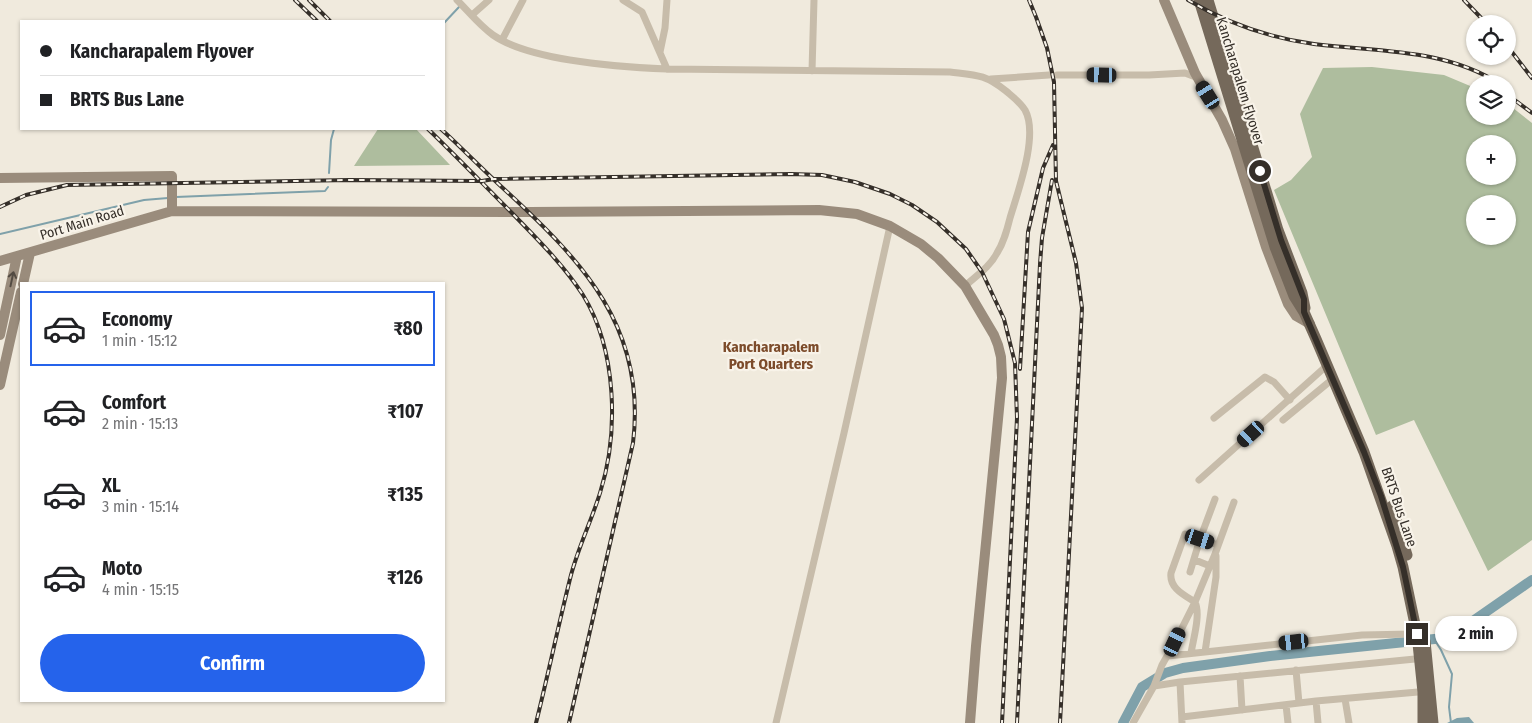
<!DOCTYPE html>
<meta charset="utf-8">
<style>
body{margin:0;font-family:"Fira Sans Condensed",sans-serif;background:#f6f6f6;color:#202124;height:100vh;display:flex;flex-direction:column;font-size:19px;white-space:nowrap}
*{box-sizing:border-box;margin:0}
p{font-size:16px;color:#757577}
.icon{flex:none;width:28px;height:28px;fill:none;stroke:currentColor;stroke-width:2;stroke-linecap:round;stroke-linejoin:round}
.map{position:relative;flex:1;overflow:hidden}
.panel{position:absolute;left:20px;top:282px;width:425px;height:420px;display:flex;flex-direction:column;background:#fff;border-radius:0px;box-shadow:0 1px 4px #0004}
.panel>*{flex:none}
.guide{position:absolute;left:20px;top:20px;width:425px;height:110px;border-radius:0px;box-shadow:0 1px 4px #0004;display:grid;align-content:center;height:110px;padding:0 20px;background:#fff}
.controls{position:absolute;left:1466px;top:15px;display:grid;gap:10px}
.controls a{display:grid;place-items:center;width:50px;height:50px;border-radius:50%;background:#fff;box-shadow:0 1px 4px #0004;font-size:25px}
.end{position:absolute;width:22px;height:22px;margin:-11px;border:6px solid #352f29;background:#fff;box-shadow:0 0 0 2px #fff}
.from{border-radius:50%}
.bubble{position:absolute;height:35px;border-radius:18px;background:#fff;box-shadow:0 1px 4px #0004;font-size:16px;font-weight:700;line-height:35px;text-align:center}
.car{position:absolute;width:15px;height:30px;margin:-15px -8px;border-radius:6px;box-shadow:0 0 4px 1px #0007;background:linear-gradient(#222 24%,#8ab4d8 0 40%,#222 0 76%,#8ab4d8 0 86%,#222 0)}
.guide b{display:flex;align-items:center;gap:18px;height:48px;font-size:19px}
.guide b+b{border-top:1px solid #e0e0e0}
.guide i{width:12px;height:12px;background:#202124}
ul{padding:9px 0 0;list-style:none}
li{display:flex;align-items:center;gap:15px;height:75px;margin:0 10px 8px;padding:0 10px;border:2px solid transparent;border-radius:0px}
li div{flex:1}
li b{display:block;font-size:19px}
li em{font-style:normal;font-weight:700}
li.selected{border-color:#2563eb}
li>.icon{width:45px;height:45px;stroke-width:1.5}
.cta{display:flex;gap:10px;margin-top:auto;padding:10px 20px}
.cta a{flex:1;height:58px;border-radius:30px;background:#2563eb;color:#fff;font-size:20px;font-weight:700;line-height:58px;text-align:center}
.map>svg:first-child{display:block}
</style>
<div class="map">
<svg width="1532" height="723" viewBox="0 0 1532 723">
<rect width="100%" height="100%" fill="#f0eadd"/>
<path fill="#aebd9e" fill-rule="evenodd" d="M1372,67l72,8 31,13v28h33v-12l24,19v417l-44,31 -74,-151 -38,15 -102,-245 17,-10 21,-23 -12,-43 23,-46zM1475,144h33v32h-33zM1475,204h33v32h-33z
M378,129h38l34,36 -96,1z"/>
<path fill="#7fa1aa" d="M1469,717l5,6h-27l10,-5z"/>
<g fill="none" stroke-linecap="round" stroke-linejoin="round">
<path stroke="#7fa1aa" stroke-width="2" d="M444,23l15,-16
M329,173l2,-33 3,-11
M176,197l149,-6 3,-4
M0,234l144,-34 24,-2
M1434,639l7,11 11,24 -3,33 2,16"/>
<path stroke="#7fa1aa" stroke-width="10" d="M1123,723l19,-36 23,-14 18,-5 87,-12 174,-18 13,-6 75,-52"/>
<path stroke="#c7bcaa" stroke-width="7" d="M457,0c12,12 23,26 36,35 37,26 129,32 174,34l283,3c26,3 35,2 56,19 7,6 14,11 19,19 14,25 -7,81 -15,108 -3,12 -6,24 -13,35 -7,14 -21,23 -32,33
M623,0l19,12 25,57
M472,15l17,-15
M502,40l21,-40
M660,52l5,-24 2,-28
M812,71l2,-71
M1057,75h92l36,-2 13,5
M991,79l58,-4
M1214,418l51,-41 9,5 16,18
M1283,420l46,-38
M1199,480l124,-111
M1195,560l15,6
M1190,572l10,-33 15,-40
M1205,652l11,-75v-21
M1191,653c2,-13 10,-39 4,-51 -11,-7 -26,-14 -24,-29l14,-39 33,11
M1168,656l194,-21 50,-1
M1296,670l3,33
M1240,676l2,34
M1180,682l235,-23
M1345,699l4,24
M1316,701l2,22
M1286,705l2,18
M1182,717l134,-16 102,-9
M776,723l68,-290 46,-207
M1133,723l21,-37
M1182,723l-2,-41 -26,4 8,-21 13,-23 20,-40 20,-48 19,-52"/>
<path stroke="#9a8c7c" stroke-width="10" d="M1164,0l31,73 27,47 13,29 31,98 22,57 8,12 14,8
M0,178l172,-2v35l357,1 290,-2 38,4 33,12 31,18 17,14 27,28 29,49 4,10 3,12 1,21 -26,268 -6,77
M0,261l172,-50
M23,284l7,-31
M0,335l17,-79
M0,385l21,-93"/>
<path stroke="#75695b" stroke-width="11" d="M1199,0l76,247 19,49 10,16 12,27 48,113 33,94 6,21 14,67 6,58v31
M1208,0l70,230 24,63 3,15
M1392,506l15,49
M1425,641l8,82"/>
<g stroke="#352f29" stroke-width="4">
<path id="rail" d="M295,0l22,21
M309,0l21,21
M1029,0l7,17 11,31 7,34 2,99 20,82 6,45 -22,415
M1188,0c39,23 82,38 126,44 63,8 130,4 186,40
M1464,0l23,24
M1508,47l24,31
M1508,95l24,18
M428,129c28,27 55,55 83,83 25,26 52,52 72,83 34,55 36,138 17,198 -9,29 -23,57 -30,86 -12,48 -22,96 -34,144
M441,129c22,20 42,41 64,61 78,72 142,138 128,253l-64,280
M0,207l26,-12 41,-10 282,-5 133,1 12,-2 297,-5 31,1 33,7 35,12 22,11 25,17 29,27 16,23 22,47 11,44 2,55 -15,305
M1020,369l8,-137 15,-64 10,-23
M1017,723l23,-459 2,-26 10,-58"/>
</g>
<use href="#rail" stroke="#f8f3e9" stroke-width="2" stroke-dasharray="5.5" stroke-linecap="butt"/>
</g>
<defs><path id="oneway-shaft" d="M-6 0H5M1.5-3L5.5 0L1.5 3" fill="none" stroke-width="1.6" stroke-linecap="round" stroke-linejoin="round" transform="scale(1.25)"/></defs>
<use stroke="#534b42" href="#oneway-shaft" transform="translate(12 279) rotate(-78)"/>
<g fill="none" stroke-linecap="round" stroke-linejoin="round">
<path stroke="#352f29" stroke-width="6" d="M1260,171l21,69 23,59v13l60,140 17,44 22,71 14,67"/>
</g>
<g text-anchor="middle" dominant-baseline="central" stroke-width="4.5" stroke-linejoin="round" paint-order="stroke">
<g font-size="14" fill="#352f29" stroke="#f8f3e9">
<text transform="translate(1240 81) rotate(73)">Kancharapalem Flyover</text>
<text transform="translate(82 223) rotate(-17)">Port Main Road</text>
<text transform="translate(1399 507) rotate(71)">BRTS Bus Lane</text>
</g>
<g font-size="15" font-weight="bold" fill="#7c4b2a" stroke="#f8f3e9">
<text x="771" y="347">Kancharapalem<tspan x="771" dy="17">Port Quarters</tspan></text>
</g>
</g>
</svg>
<div class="controls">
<a><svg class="icon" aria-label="locate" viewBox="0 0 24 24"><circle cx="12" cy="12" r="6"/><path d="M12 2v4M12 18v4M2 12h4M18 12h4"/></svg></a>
<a><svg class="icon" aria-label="layers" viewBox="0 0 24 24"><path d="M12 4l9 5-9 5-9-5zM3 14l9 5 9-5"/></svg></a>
<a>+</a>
<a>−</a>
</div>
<i class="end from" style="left:1260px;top:171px"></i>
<i class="end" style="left:1417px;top:634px"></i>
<div class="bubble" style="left:1435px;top:616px;width:82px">2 min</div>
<i class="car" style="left:1102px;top:75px;rotate:271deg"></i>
<i class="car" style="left:1208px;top:95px;rotate:328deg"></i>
<i class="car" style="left:1251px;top:434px;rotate:228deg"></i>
<i class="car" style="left:1200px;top:539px;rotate:108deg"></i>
<i class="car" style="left:1175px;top:642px;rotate:25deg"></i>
<i class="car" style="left:1294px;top:642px;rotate:264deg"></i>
<div class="guide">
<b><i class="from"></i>Kancharapalem Flyover</b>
<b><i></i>BRTS Bus Lane</b>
</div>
<section class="panel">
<ul>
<li class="selected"><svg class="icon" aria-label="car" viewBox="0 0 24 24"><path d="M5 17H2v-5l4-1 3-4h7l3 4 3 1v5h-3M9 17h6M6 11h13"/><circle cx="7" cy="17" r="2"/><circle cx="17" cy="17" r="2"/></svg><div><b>Economy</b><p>1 min · 15:12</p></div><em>₹80</em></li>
<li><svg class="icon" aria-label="car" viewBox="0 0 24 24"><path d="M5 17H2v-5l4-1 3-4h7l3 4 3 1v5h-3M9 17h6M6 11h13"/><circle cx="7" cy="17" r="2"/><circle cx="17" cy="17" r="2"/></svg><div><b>Comfort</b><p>2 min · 15:13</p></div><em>₹107</em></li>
<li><svg class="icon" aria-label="car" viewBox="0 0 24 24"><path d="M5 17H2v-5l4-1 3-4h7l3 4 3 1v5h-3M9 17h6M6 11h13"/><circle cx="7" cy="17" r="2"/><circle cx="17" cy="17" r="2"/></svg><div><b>XL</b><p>3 min · 15:14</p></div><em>₹135</em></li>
<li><svg class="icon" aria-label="car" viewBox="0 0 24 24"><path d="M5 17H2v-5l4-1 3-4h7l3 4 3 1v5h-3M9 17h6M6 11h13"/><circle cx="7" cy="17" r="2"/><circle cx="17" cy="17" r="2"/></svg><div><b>Moto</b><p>4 min · 15:15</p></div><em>₹126</em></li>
</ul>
<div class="cta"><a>Confirm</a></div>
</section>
</div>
